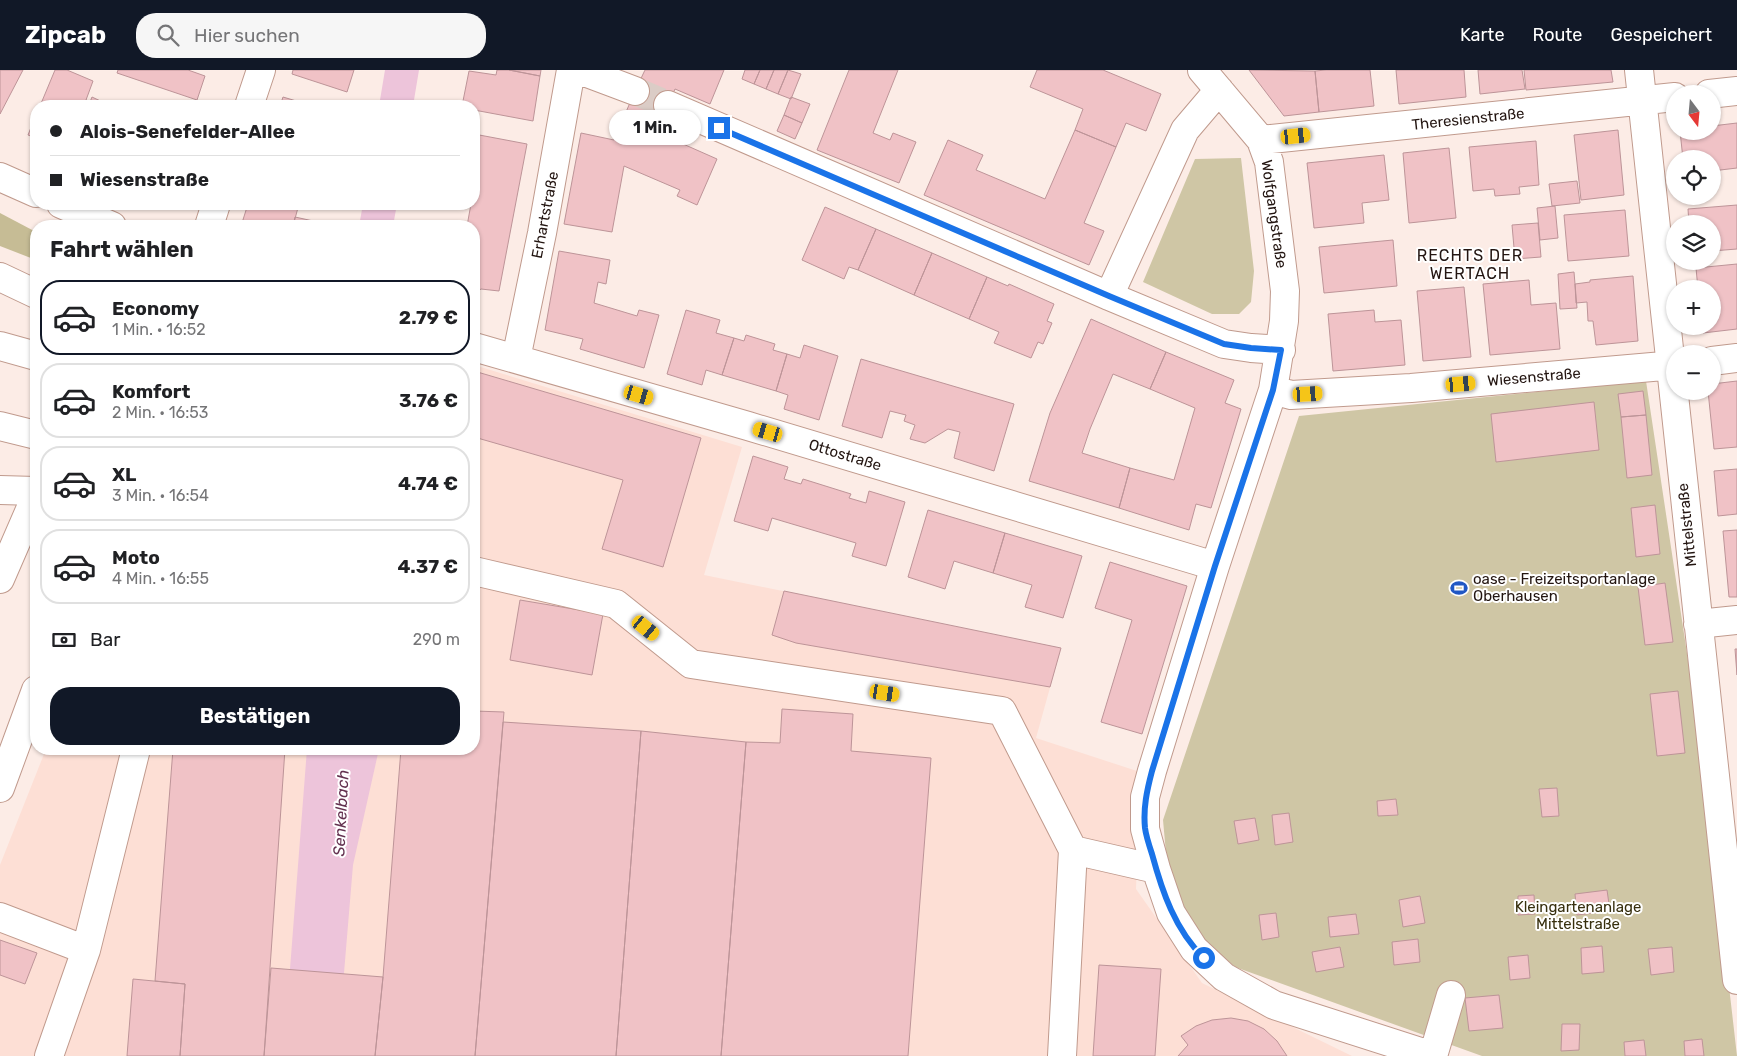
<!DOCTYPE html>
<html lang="de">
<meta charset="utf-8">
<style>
body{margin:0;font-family:Rubik,sans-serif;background:#f6f6f6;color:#202124;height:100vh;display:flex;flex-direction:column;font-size:19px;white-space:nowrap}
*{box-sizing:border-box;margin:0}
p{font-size:16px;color:#757577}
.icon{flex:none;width:28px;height:28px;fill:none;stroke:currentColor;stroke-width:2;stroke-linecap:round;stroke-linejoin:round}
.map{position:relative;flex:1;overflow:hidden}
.side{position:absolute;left:30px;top:150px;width:450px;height:535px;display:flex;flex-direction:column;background:#fff;border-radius:20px;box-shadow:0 1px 4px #0004}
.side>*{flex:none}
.hud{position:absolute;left:30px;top:30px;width:450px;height:110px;border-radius:20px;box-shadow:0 1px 4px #0004;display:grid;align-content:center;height:110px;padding:0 20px;background:#fff}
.needle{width:32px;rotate:164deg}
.buttons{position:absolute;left:1666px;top:15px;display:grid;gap:10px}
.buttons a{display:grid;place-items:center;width:55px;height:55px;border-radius:50%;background:#fff;box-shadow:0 1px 4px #0004;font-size:25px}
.end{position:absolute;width:22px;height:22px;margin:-11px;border:6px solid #1a73e8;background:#fff;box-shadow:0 0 0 2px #fff}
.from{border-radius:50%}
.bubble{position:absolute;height:35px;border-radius:18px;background:#fff;box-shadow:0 1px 4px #0004;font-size:16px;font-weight:700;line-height:35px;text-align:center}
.car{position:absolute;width:15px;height:30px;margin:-15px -8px;border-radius:6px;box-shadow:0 0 4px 1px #0007;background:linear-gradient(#f5c518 24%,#345 0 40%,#f5c518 0 76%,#345 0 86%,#f5c518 0)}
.hud b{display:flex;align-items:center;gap:18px;height:48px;font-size:19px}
.hud b+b{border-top:1px solid #e0e0e0}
.hud i{width:12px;height:12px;background:#202124}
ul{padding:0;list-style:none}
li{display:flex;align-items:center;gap:15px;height:75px;margin:0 10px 8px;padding:0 10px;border:2px solid #e0e0e0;border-radius:20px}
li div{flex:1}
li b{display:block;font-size:19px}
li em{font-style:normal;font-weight:700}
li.active{border-color:#111827}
li>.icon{width:45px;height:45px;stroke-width:1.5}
h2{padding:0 20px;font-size:22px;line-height:60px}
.pay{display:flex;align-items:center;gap:12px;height:55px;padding:0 20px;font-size:19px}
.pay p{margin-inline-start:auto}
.cta{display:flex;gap:10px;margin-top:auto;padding:10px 20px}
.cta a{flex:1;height:58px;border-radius:20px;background:#111827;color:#fff;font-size:20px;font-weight:700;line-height:58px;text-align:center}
header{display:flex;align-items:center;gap:30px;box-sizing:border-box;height:70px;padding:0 25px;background:#111827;color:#fff}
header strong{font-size:24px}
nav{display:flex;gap:28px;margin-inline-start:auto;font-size:18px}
.search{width:350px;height:45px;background:#f6f6f6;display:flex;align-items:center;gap:12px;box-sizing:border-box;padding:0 18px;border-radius:20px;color:#757577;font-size:19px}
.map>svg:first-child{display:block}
</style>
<header>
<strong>Zipcab</strong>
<div class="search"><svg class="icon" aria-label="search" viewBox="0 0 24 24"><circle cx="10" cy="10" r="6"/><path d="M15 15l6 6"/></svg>Hier suchen</div>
<nav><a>Karte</a><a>Route</a><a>Gespeichert</a></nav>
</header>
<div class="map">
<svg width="1737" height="986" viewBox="0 0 1737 986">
<rect width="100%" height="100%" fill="#fcece6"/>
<path fill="#fddfd5" d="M474,295l268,82 -38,128 357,73 -25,90 104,34 -4,117 66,94 150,73h-1352v-191l46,-116h428z"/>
<path fill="#cfc6a5" d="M1241,88l13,113 -3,31 -12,12h-27l-69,-32 52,-123z
M1646,311l57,379 34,296h-255l-247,-89 -38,-33 -29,-59 -5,-55 136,-404z"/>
<path fill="#c6bc95" d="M0,143l36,19v28l-36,-14z"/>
<path fill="#edc4da" d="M385,0h34l-6,36h-34z
M363,134h34l-4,22h-34z
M307,679h72l-26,116 -9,108 -2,83h-56l4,-87z"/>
<path fill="#f0c2c6" stroke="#bd9498" d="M0,0h23l-23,44z
M55,0h12l26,11 -7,19 4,2 2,-5 19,9h-71z
M118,0h70l17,6 -8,24 -80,-27z
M293,0h61l-7,22 -55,-18z
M497,0h12l31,6 -7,45 -59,-11v-4h-12l7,-35 27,4z
M509,0h32l-1,6z
M645,0h79l-14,34 -35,-15 -7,16 -33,-14z
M745,0h15l-6,14 -12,-5z
M760,0h14l-8,19 -12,-5z
M774,0h14l-10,24 -12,-5z
M788,0l13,4 -10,25 -13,-5z
M849,0h49l-25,63 17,7 3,-7 23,9 -17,41 -82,-33z
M1037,0h66l58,24 -15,37 -20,-8 -10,24 -41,-17 8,-21 -53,-22z
M1249,0l66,1 4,41 -35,4z
M1326,0h44l4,36 -55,6 -4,-41z
M1396,0h68l2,27 -67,7z
M1478,0h44l3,19 -45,5z
M1524,0h87l2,12 -87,8z
M635,21l33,14 -12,27 61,27 -20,46 -20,-9 3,-6 -56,-24 -12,66 -48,-8 17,-91 33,7z
M283,27l30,9h-33z
M791,27l19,7 -8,19 -18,-8z
M36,45v23l-8,-3z
M784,45l18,8 -7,16 -18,-8z
M1737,53v45l-25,3v-12h-29l-3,-28h32v-5z
M1075,60l41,17 -32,76 20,8 -15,34 -165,-70 24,-55 35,15 -7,15 69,29z
M1618,60l6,65 -43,5 -7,-65z
M474,64l53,10 -28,147 -18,-2 -7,5v-68h-7l4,-22h3v-13l3,-16h-3z
M1536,71l3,44 -20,2 1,7 -25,2 -1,-7 -21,2 -4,-44z
M1449,78l7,70 -47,5 -6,-70z
M1384,85l5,45 -27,3 2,20 -50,5 -7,-65z
M1577,111l3,22 -28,3 -3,-22z
M248,134h51l-6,22h-52z
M1737,135v44l-25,2v-27h-23l-1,-15z
M1555,136l3,32 -18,2 -3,-32z
M825,137l51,22 -18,41 -9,-3 -5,12 -42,-19z
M1625,140l4,46 -61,5 -4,-46z
M295,147l41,9h-43z
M1538,153l3,34 -26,2 -3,-34z
M876,159l56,24 -18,42 -56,-25z
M1393,170l4,46 -73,7 -5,-46z
M559,181l51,9 -4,24 -8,-2 -4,21 43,13 2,-6 20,5 -15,53 -64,-19 3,-10 -38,-9z
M932,183l55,24 -18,42 -55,-24z
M1737,194v65l-34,4 -1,-7h10v-37h-14l-2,-21z
M1574,202l3,36 -17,1 -2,-35z
M1633,206l5,65 -42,4 -3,-24h-5l-1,-19 -11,1 -1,-19 15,-2v-2z
M987,207l21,9 1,-2 45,20 -7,17 5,2 -9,21 -5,-2 -7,16 -37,-15 5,-11 -30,-13z
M1529,210l2,25 25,-2 4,46 -70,6 -7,-71z
M1464,217l7,70 -48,4 -6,-70z
M686,240l34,10 -4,13 18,5 -12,37 -16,-5 -4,15 -35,-11z
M1374,240l1,12 26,-2 4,45 -72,6 -5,-57z
M1091,249l75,33 -16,37 -37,-15 -23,55 -8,24 48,15 -11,40 -90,-27 21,-68z
M746,265l29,9 -2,6 14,4 -11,37 -54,-16 12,-37 10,3z
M804,275l34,11 -19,64 -35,-11 4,-14 -12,-4 11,-37 13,4z
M1166,282l68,28 -9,23 16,6 -30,99 -15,-4 -7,26 -70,-22 11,-40 44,12 21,-72 -45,-19z
M861,289l153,45 -20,67 -40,-13 6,-26 -12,-3 -23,14 -15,-4 5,-14 -11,-4 2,-6 -16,-4 -8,27 -40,-12z
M474,301l227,67 -38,129 -61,-18 21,-69 -149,-43z
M1737,311v66l-23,2 -6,-58h4v-7z
M1643,321l3,24 -25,2 -3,-23z
M1594,332l5,48 -103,12 -5,-48z
M1646,345l6,60 -25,3 -6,-61z
M753,386l35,11 -4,12 17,5 2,-5 48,15 -2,4 17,5 3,-12 36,11 -19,64 -34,-10 4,-13 -84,-25 -4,13 -34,-10z
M1737,399v45l-19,2 -4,-45z
M1655,435l5,49 -24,3 -5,-49z
M928,440l77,23 -12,40 -39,-12 -9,28 -37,-12z
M1737,460v67h-8l-6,-66z
M1005,463l77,23 -19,62 -38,-11 7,-22 -39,-12z
M1110,492l77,24 -45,148 -41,-12 31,-102 -37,-12z
M1665,513l8,59 -28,3 -7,-58z
M784,521l277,57 -11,39 -254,-44 -24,-8z
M520,530l83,14 -11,61 -82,-15z
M1735,579h2v26z
M1678,621l7,62 -28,3 -7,-62z
M782,639l71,5 -2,37 80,7 -23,298h-187l25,-314 34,1z
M474,641l30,1 -29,344h-100l8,-79 18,-228h73z
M503,652l138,9 -25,325h-141z
M641,661l105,11 -25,314h-105z
M173,679h112l-21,307h-84l5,-72 -30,-3z
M369,679h32l-1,3z
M1557,718l2,28 -17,1 -3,-28z
M1396,729l2,16 -20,1 -1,-15z
M1289,743l4,29 -18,3 -3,-30z
M1255,748l4,22 -21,4 -4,-23z
M1607,820l3,21 -33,4 -2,-21z
M1534,825l1,19 -17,1v-19z
M1420,826l5,27 -22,4 -4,-27z
M1276,843l3,24 -17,3 -3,-25z
M1356,844l3,20 -29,3 -2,-20z
M1418,869l2,23 -26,3 -2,-23z
M0,870l37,13 -12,31 -25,-9z
M1602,876l2,26 -22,2 -1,-26z
M1340,877l4,20 -28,5 -4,-20z
M1672,877l2,25 -23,3 -3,-26z
M1528,885l2,23 -20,2 -2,-23z
M1099,895l62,4 -6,87h-62z
M271,898l112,9 -8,79h-111z
M133,909l52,5 -5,72h-53z
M1499,925l4,33 -34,3 -4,-33z
M1231,948l17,3 16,8 13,12 10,15h-109l10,-11 -7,-9 15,-10 16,-6z
M1562,954h18l-1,26 -18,1z
M1702,969l2,17h-19l-1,-15z
M1644,970l2,16h-21l-1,-14z"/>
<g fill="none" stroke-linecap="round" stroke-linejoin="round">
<path stroke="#dbccc6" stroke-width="28" stroke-dasharray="28 14" stroke-linecap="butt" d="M635,21l33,14"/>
<g stroke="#c09a8d" stroke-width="30">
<path id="minor" d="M579,0l56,21
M1202,0l59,70 8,22 16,129 -1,30 -11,69 -58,176 -63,205 -7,26v32l11,40 15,44 23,36 30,28 50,28 159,51
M1639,0l98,910
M1709,24l28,-3
M668,35l441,191 115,48 27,4 30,2
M249,36l12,-36
M1261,70l414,-43
M0,107l36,16
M61,134l51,22
M209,156l7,-22
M0,207l36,17
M1109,226l76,-166 34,-40
M0,276l36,10
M474,277l274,79 467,140
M516,289l26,-126 29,-163
M1712,291l25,-3
M1273,320l18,5 120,-7 264,-23
M0,356l36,9
M0,420l36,1
M474,501l142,33 75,60 311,47 71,139
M0,509l36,-83
M1698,554l39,-4
M0,718l36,-98
M0,847l86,33 -37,106
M86,880l50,-201
M1062,986l11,-206 83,19
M1433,986l18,-61"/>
</g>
<use href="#minor" stroke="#fff" stroke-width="28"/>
</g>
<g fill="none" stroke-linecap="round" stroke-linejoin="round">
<path stroke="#1a73e8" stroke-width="6" d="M719,58l390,168 115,48 27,4 30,2 -8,40 -58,176 -63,205c-5,19 -9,37 -7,57 1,8 4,17 7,26 10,37 23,76 52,104"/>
</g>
<defs>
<g id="stadium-bare" transform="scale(1.35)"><path d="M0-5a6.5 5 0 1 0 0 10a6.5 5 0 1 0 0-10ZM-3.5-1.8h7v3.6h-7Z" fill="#2057c4" stroke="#fff" stroke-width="2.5" paint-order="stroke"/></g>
</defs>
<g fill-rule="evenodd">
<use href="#stadium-bare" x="1459" y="518"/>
</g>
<g text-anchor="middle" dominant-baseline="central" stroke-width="4" stroke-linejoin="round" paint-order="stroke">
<g font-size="15" fill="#231511" stroke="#fff">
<text transform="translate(1468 49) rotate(-6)">Theresienstraße</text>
<text transform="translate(1274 144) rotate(82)">Wolfgangstraße</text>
<text transform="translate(545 145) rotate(-79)">Erhartstraße</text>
<text transform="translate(1534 307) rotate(-5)">Wiesenstraße</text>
<text transform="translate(845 385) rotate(17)">Ottostraße</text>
<text transform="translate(1687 455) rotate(-96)">Mittelstraße</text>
</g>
<g font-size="15" fill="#231511" stroke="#fff" text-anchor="start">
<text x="1473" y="509">oase - Freizeitsportanlage<tspan x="1473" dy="17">Oberhausen</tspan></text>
</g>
<g font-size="15" fill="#372f0e" stroke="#fff">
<text x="1578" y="837">Kleingartenanlage<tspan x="1578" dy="17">Mittelstraße</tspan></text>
</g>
<g font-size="16" letter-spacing="1" fill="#231511" stroke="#fff">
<text x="1470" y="185">RECHTS DER<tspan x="1470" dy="18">WERTACH</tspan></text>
</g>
<g font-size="16" font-style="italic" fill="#643250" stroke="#fff">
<text transform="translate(341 743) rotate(-87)">Senkelbach</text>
</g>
</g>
</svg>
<div class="buttons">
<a><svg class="needle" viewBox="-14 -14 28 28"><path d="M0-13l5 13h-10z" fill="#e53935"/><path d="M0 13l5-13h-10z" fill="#757577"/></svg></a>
<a><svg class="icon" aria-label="locate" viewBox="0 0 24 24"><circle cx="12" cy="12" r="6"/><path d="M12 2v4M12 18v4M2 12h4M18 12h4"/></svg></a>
<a><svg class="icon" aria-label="layers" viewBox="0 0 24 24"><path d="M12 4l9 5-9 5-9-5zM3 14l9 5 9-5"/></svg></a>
<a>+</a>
<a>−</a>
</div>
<i class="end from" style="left:1204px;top:888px"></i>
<i class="end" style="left:719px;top:58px"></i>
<div class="bubble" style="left:609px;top:40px;width:92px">1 Min.</div>
<i class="car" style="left:1296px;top:66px;rotate:84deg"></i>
<i class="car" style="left:1461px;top:314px;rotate:85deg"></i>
<i class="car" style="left:1308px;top:324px;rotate:87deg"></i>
<i class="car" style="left:639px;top:325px;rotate:106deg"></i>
<i class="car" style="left:768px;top:362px;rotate:286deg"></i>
<i class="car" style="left:646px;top:558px;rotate:129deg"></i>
<i class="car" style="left:885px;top:623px;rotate:99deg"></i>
<div class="hud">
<b><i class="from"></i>Alois-Senefelder-Allee</b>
<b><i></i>Wiesenstraße</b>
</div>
<section class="side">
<h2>Fahrt wählen</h2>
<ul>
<li class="active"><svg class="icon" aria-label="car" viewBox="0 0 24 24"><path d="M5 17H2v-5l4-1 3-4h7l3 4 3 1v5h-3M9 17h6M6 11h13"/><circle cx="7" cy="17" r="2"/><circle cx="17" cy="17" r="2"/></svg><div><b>Economy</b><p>1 Min. · 16:52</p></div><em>2.79 €</em></li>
<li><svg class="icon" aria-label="car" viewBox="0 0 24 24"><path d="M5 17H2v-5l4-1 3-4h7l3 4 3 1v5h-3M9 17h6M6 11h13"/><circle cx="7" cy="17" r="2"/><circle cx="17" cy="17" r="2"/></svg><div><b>Komfort</b><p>2 Min. · 16:53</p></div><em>3.76 €</em></li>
<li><svg class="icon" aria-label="car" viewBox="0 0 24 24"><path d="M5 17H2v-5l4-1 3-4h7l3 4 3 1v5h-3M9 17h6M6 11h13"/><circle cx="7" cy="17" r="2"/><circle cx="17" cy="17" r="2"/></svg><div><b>XL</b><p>3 Min. · 16:54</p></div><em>4.74 €</em></li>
<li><svg class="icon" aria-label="car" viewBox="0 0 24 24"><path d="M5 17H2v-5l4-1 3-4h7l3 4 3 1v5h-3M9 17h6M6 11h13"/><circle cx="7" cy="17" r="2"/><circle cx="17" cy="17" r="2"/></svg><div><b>Moto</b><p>4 Min. · 16:55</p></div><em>4.37 €</em></li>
</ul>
<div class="pay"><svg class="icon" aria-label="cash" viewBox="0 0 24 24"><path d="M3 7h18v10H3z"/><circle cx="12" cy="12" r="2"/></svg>Bar<p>290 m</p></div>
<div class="cta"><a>Bestätigen</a></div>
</section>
</div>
